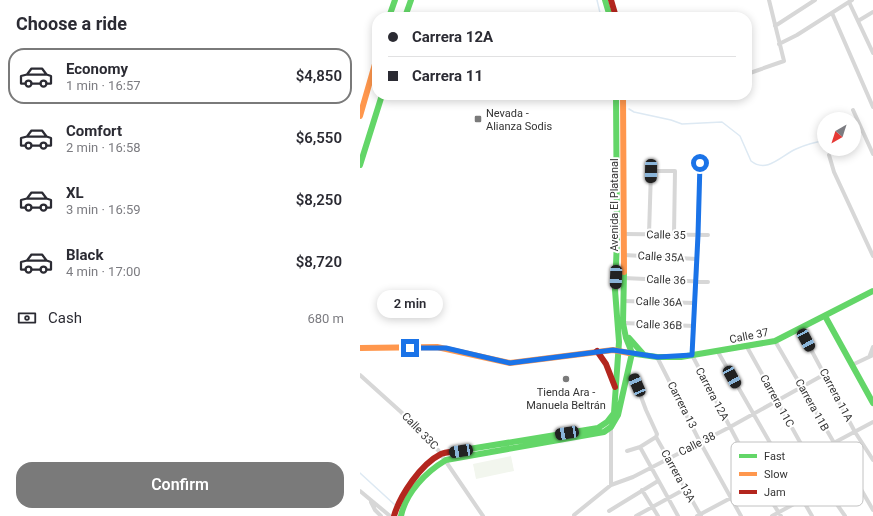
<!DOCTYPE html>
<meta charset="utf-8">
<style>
body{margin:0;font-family:Roboto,sans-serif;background:#f7f7f7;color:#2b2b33;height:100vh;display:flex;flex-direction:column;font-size:15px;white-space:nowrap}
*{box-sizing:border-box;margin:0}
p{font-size:13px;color:#7c7c81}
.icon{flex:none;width:22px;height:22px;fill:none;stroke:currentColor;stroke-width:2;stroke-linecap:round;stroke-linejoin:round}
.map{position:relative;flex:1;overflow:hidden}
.sheet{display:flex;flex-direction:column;background:#fff;width:360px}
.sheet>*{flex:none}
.hud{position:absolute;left:12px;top:12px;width:380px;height:88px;border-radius:16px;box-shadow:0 2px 10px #0003;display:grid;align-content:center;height:88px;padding:0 16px;background:#fff}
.needle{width:26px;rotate:219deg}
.controls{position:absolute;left:457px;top:112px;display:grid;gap:8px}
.controls a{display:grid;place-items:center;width:44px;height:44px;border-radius:50%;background:#fff;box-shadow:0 2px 10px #0003;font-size:20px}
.end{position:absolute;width:18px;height:18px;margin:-9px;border:5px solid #1a73e8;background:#fff;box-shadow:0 0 0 2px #fff}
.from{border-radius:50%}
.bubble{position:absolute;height:28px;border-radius:14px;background:#fff;box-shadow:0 2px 10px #0003;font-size:13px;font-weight:600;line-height:28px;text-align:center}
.car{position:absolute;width:12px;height:24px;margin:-12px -6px;border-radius:5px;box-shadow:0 0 3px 1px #0007;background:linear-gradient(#222 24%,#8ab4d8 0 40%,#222 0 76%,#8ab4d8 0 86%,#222 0)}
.hud b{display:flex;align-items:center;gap:14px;height:38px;font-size:15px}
.hud b+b{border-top:1px solid #e1e1e2}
.hud i{width:10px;height:10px;background:#2b2b33}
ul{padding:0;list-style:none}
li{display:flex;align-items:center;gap:12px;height:56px;margin:0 8px 6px;padding:0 8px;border:2px solid transparent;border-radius:16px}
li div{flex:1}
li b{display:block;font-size:15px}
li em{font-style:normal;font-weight:600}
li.current{border-color:#7a7a7a}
li>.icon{width:36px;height:36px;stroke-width:1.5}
h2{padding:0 16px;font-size:18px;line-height:48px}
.pay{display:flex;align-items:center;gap:10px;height:44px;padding:0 16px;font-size:15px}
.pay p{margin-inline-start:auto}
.button{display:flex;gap:8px;margin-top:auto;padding:8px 16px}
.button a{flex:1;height:46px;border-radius:16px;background:#7a7a7a;color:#fff;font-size:16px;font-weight:600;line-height:46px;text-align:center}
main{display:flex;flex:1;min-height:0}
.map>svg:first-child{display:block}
</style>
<main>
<section class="sheet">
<h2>Choose a ride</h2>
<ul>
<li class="current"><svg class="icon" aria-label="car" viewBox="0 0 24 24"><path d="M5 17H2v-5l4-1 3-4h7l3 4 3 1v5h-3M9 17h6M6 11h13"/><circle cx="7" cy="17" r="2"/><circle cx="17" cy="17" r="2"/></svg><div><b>Economy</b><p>1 min · 16:57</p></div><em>$4,850</em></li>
<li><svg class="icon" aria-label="car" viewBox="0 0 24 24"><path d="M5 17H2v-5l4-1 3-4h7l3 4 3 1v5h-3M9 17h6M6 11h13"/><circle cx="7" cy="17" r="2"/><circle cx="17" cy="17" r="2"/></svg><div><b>Comfort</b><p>2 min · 16:58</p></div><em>$6,550</em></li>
<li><svg class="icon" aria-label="car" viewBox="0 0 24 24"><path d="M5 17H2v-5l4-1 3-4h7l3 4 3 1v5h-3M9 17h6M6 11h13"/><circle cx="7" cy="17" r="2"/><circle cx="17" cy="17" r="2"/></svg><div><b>XL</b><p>3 min · 16:59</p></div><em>$8,250</em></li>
<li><svg class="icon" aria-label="car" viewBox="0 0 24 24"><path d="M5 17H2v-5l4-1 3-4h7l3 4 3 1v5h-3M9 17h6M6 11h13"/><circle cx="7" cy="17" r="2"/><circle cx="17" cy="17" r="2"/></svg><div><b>Black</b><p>4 min · 17:00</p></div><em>$8,720</em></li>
</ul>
<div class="pay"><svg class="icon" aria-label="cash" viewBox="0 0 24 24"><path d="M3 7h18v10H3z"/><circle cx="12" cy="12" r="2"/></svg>Cash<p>680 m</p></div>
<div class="button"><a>Confirm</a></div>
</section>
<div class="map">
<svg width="513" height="516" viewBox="0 0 513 516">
<rect width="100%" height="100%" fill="#fff"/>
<path fill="#f2f6ee" d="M151,456l3,15 -38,8 -3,-15z"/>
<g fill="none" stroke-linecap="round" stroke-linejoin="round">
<path stroke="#dde9f3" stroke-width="1.5" d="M237,0l4,17
M269,109l5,3 37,8 11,4 40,-2 18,14 11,25c16,13 31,-6 45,-12 9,-4 19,-7 28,-8
M0,473l35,32"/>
<path stroke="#d7d7d7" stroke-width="4" d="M489,2l24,51
M472,13l41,94
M498,21l15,-9
M415,26l40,-26
M419,44l18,-9 55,-35
M387,74l37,-13 -15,-61
M493,110l20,44
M469,155l5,17 39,84
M340,163l-3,96 -5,96 67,127 22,34
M265,234l83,1
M289,234l2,-63h24l-1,63
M264,255l73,4
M264,278l84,4
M263,301l72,2
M263,323l71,3
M440,329l55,103 18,28
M415,341l98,169
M387,347l78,140 20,29
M358,352l94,164
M510,355l3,-8
M297,357l43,85 41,74
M492,365l21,-10
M267,374l7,4 12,32 11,24 -1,3 45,79
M0,375l41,37 37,38 45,66
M251,427v58
M280,447l38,69
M267,451l13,-4 16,-10
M282,490l16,26
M0,491l30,25
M11,502l4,8 6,6
M249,511l49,-30
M214,515l37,-30 22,-8 97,-50 95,-53
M276,516l49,-27
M337,516l176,-94
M412,516l53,-29"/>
<path stroke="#63d668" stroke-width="6" d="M245,0l5,17
M29,17l6,-17
M45,17l6,-17
M0,165l22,-70
M465,316l48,87
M269,338l15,17
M269,353l28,4h24l94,-16 98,-50
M97,451l141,-23 9,-6 7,-9 5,-71 -4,-52 2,-50 -1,-145
M41,516c5,-24 25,-44 45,-56l158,-28 7,-5 7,-12 14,-62 -6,-15 -3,-15 1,-51"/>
<path stroke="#ff974d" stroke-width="6" d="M263,95l1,177
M0,116l17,-59
M0,348l77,-1 73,16 103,-13 16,3"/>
<path stroke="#b3261e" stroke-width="6" d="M251,0l5,17
M237,351l9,13 9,23
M34,516c6,-21 27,-52 47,-62 5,-2 11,-2 16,-3"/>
</g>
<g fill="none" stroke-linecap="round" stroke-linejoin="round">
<path stroke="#1a73e8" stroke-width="5" d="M50,348h36l64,15 103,-13 45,7 34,-2 6,-120 2,-72"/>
</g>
<g fill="#7a7a7a" stroke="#fff" stroke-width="1.5">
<rect x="114" y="115" width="8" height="8" rx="2"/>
<circle cx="206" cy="379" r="4"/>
</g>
<g text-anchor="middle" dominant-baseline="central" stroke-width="4" stroke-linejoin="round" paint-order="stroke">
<g font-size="11" fill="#333" stroke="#fff" text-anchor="start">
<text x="126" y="113">Nevada -<tspan x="126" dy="13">Alianza Sodis</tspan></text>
<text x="206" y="392" text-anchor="middle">Tienda Ara -<tspan x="206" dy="13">Manuela Beltrán</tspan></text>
</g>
<g font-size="11" fill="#333" stroke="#fff">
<text transform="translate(254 205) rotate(-90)">Avenida El Platanal</text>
<text transform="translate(306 235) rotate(1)">Calle 35</text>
<text transform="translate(301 257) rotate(3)">Calle 35A</text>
<text transform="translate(306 280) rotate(2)">Calle 36</text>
<text transform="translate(299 302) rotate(2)">Calle 36A</text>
<text transform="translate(299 325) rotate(2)">Calle 36B</text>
<text transform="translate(389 336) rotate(-11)">Calle 37</text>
<text transform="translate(352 394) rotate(62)">Carrera 12A</text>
<text transform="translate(476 395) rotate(62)">Carrera 11A</text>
<text transform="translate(417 401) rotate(61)">Carrera 11C</text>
<text transform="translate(322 405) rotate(63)">Carrera 13</text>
<text transform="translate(452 405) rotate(61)">Carrera 11B</text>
<text transform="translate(60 431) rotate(46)">Calle 33C</text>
<text transform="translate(337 444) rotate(-27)">Calle 38</text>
<text transform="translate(318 476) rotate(61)">Carrera 13A</text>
</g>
</g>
<rect x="371" y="442" width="132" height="64" rx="6" fill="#fff" stroke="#c2c2c2" stroke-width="1"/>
<rect x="379" y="454" width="18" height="4" fill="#63d668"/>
<rect x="379" y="472" width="18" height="4" fill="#ff974d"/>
<rect x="379" y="490" width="18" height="4" fill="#b3261e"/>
<g font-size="11" fill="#333">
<text x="404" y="460">Fast</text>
<text x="404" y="478">Slow</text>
<text x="404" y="496">Jam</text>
</g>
</svg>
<div class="controls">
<a><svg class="needle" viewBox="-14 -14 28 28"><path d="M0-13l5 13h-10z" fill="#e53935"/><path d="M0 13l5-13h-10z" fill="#7c7c81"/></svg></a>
</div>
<i class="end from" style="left:340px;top:163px"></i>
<i class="end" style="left:50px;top:348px"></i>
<div class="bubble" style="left:17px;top:290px;width:66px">2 min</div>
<i class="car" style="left:291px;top:171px;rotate:181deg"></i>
<i class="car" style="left:256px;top:277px;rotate:182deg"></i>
<i class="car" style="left:446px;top:340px;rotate:152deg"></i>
<i class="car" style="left:372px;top:377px;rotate:151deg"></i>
<i class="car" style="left:277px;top:385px;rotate:337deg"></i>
<i class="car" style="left:207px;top:433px;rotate:260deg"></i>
<i class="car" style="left:101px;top:451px;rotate:261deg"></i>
<div class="hud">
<b><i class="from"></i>Carrera 12A</b>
<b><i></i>Carrera 11</b>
</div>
</div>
</main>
